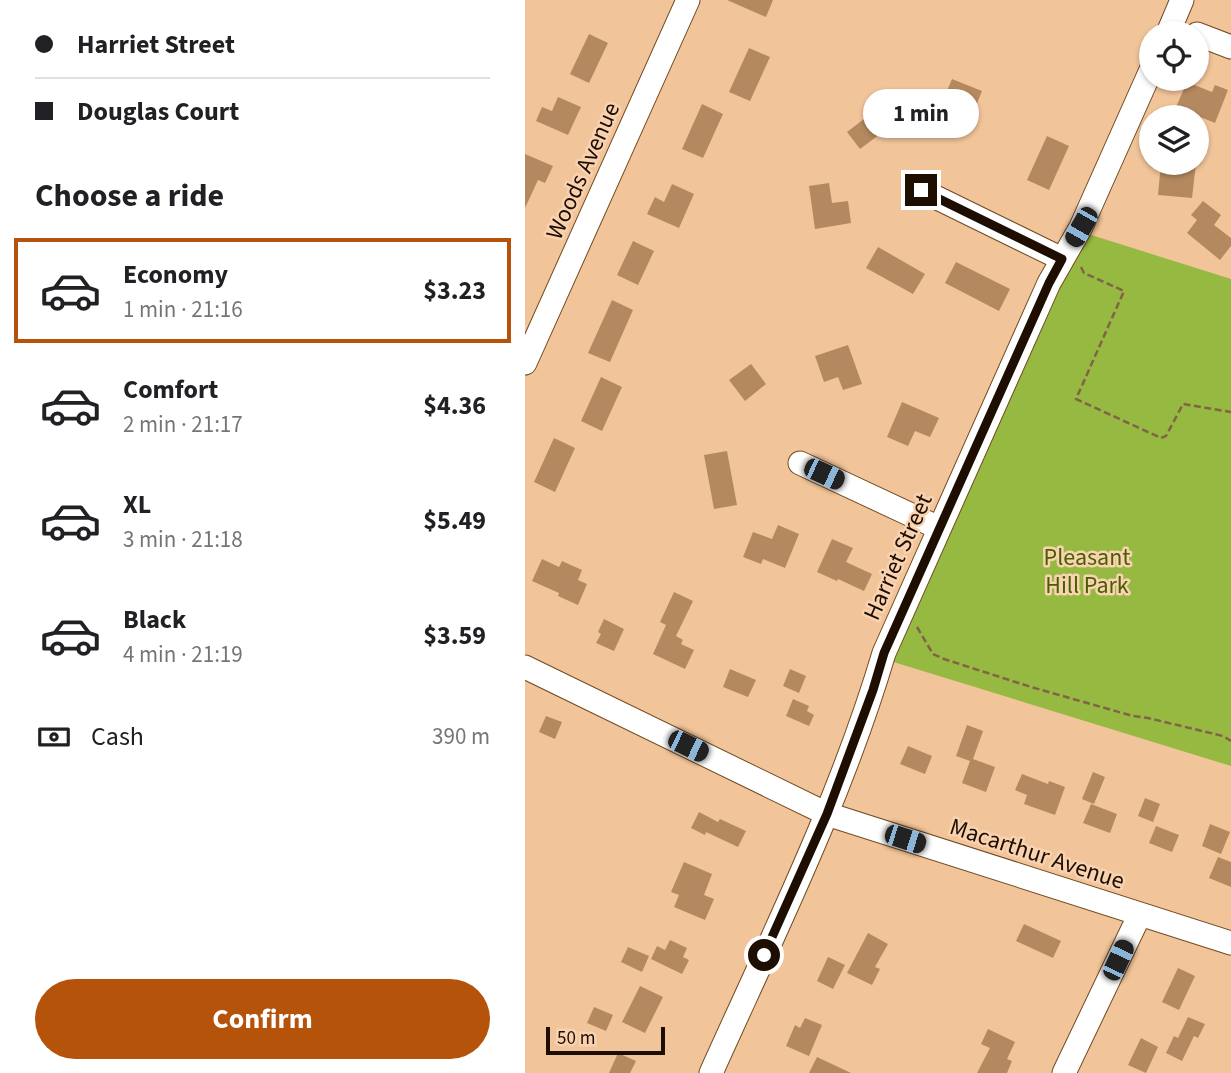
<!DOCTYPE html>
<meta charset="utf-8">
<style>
body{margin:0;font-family:"Source Sans 3",sans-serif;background:#f6f6f6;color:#202124;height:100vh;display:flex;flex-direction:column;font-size:26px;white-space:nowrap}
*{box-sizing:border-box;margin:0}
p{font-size:23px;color:#757577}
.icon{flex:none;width:38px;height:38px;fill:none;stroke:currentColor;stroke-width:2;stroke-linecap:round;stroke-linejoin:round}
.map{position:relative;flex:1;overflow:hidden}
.side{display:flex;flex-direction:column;background:#fff;width:525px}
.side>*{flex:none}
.banner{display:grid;align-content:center;height:154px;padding:0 35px;background:#fff}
.buttons{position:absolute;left:614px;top:21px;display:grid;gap:14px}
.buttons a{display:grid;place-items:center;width:70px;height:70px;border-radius:50%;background:#fff;box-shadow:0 2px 5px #0004;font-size:35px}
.scale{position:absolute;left:21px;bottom:18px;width:119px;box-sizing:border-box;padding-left:7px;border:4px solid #1e0e01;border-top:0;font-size:19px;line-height:24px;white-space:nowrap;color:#1e0e01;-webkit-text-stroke:5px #f9d3b1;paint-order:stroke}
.end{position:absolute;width:32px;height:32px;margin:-16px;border:9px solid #1e0e01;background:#fff;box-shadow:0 0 0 4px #fff}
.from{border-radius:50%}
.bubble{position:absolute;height:49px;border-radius:24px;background:#fff;box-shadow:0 2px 5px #0004;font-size:23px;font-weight:700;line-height:49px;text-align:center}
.car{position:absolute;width:21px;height:42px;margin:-21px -10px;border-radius:9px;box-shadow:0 0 5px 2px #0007;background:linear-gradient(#222 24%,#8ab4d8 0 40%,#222 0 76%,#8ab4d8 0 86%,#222 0)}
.banner b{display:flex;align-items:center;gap:24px;height:66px;font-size:26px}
.banner b+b{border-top:2px solid #e0e0e0}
.banner i{width:18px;height:18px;background:#202124}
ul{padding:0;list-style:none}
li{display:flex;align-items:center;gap:21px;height:105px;margin:0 14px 10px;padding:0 21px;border:4px solid transparent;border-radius:0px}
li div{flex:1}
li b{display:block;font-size:26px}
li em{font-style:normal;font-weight:700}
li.on{border-color:#b45309}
li>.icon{width:63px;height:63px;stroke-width:1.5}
h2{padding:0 35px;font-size:32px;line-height:84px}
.pay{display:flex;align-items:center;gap:18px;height:77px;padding:0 35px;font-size:26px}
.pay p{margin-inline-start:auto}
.cta{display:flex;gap:14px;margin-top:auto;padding:14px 35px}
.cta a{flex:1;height:80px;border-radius:42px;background:#b45309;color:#fff;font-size:28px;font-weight:700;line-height:80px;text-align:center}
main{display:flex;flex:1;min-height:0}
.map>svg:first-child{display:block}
</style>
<main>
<section class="side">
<div class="banner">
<b><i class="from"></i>Harriet Street</b>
<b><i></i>Douglas Court</b>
</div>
<h2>Choose a ride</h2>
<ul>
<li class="on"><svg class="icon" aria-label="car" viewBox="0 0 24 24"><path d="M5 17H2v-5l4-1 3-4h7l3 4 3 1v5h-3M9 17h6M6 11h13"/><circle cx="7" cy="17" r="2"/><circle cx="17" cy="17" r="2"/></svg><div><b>Economy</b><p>1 min · 21:16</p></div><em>$3.23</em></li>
<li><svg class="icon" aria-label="car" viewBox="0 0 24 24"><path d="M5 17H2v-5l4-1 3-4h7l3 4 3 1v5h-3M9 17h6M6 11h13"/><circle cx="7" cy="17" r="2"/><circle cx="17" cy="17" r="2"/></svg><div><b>Comfort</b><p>2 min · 21:17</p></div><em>$4.36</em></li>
<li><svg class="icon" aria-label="car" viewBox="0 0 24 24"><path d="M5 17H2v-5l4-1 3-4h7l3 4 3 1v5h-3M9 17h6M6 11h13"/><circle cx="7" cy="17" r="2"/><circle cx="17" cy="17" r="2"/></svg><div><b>XL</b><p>3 min · 21:18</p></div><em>$5.49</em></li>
<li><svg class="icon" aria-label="car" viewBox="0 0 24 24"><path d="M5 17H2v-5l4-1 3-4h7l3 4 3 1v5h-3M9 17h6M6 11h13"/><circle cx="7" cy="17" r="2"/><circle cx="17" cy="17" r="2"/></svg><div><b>Black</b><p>4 min · 21:19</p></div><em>$3.59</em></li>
</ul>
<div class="pay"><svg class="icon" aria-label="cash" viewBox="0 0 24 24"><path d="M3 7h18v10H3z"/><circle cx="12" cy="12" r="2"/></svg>Cash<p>390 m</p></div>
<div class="cta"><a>Confirm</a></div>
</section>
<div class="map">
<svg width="706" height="1073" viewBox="0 0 706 1073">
<rect width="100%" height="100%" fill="#f2c499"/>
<path fill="#96b941" d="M560,233l146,46v487l-344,-106z"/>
<path fill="#b4895f" d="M202,0h46l-7,17z
M64,34l19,9 -19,40 -19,-9z
M224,48l21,9 -20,44 -21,-9z
M427,79l30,12 -10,25 -15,-6 -6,13 -15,-6z
M662,82l25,10 3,-7 13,5 -13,33 -39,-16z
M33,97l23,10 -13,28 -32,-14 6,-14 10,4z
M365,99l13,18 -43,32 -13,-17z
M177,104l21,10 -20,44 -21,-9z
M522,136l22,10 -20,44 -22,-10z
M0,154l28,12 -8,17 -7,-3 -13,28z
M636,163h35l-4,35 -34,-3z
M304,183l3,20 16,-2 3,22 -36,6 -6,-43z
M147,184l22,10 -15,34 -32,-14 8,-17 9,5z
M678,201l18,14 -7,10 17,13v8l-11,14 -33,-27 10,-13 -6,-5z
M108,241l21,10 -16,34 -21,-10z
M353,247l47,27 -12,20 -47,-26z
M431,262l54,27 -11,22 -54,-28z
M87,300l21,10 -23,52 -22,-9z
M323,345l14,39 -19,6 -5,-13 -14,5 -9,-26z
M226,364l15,20 -21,17 -16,-21z
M76,377l21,10 -20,44 -21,-10z
M377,402l37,16 -9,19 -15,-6 -7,15 -21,-9z
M29,438l21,10 -20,44 -21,-10z
M202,451l10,54 -23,4 -10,-54z
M253,525l21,9 -14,34 -22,-9 -2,5 -18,-7 10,-25 19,7z
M307,539l21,9 -7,14 26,12 -8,17 -26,-12 -1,2 -20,-9z
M17,559l17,8 3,-6 20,9 -4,10 9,4 -9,21 -20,-9 1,-3 -27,-12z
M149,592l19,9 -17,35 7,4 -2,4 13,6 -9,19 -32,-15 13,-29 -6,-3z
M79,619l20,10 -10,22 -18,-8 5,-9 -3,-2z
M205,669l26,11 -8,17 -25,-10z
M265,669l16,7 -7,17 -16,-7z
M268,699l16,7 -2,5 7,4 -5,11 -23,-10z
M21,716l16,6 -7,17 -16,-7z
M442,725l16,6 -10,28 22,8 -9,25 -24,-9 8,-22 -14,-5z
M383,746l24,10 -7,18 -25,-10z
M568,772l12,5 -11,27 -12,-5z
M497,774l26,10 1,-3 16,6 -10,28 -31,-11 3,-9 -12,-5z
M620,798l15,6 -7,18 -15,-6z
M566,804l26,10 -7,19 -27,-10z
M174,812l19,10 2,-3 26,12 -8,16 -32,-15 -1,3 -14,-7z
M685,824l20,8 -9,22 -19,-8z
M631,826l23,9 -7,17 -23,-9z
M693,857l13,5v25l-22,-9z
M159,862l28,12 -8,21 10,4 -9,21 -31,-13 5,-12 -8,-3z
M499,924l37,17 -8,17 -37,-17z
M343,933l20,11 -13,23 5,2 -8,16 -25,-12z
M145,940l17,8 -4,9 6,3 -7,14 -31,-15 6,-13 8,4z
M103,947l21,9 -7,16 -21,-10z
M303,957l17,8 -12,24 -16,-8z
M653,968l17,8 -16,34 -17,-8z
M115,986l23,11 -18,36 -23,-11z
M69,1007l19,8 -7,16 -19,-8z
M663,1017l17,7 -7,14 -4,-2 -12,25 -16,-8 8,-17 4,2z
M280,1018l17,7 -13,31 -23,-10 9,-21 5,3z
M463,1029l27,13 -8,17 5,2 -5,12h-30l13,-25 -9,-4z
M616,1038l17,9 -12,26 -18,-8z
M93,1053l18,8 -6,12h-21z
M292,1057l34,16h-42z"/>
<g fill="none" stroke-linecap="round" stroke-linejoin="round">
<g stroke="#714a21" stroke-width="25">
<path id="minor" d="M643,33l14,-33
M672,34l34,13
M396,190l141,69
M0,363l163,-363
M275,463l139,65
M0,667l302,147 404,129
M186,1073c62,-138 130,-275 173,-420l165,-370 32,-56 70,-157
M539,1073l76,-159"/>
</g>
<path stroke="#826348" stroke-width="2.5" stroke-dasharray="7 3.5" stroke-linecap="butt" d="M556,267l3,6 40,18 -48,108 85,39 5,-2 17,-32 48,8
M392,627l16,27 11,5 87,28 102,29 15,2 75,18 8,5"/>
<use href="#minor" stroke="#fff" stroke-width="23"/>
</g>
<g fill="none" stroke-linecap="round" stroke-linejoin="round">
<path stroke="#1e0e01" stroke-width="9" d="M239,955l63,-141 46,-124 11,-37 165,-370 13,-24 -141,-69"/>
</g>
<g text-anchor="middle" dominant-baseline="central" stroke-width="5" stroke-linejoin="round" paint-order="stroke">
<g font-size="24" fill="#1e0e01" stroke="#f9d3b1">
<text transform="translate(58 171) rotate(-66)">Woods Avenue</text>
<text transform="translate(373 557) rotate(-66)">Harriet Street</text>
<text transform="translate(512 854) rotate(18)">Macarthur Avenue</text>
</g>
<g font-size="24" fill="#485e00" stroke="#f9d3b1">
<text x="562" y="557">Pleasant<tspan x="562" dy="28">Hill Park</tspan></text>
</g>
</g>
</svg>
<div class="buttons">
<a><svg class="icon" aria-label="locate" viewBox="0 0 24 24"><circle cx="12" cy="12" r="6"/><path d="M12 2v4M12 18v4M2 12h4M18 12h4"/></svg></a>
<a><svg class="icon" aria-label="layers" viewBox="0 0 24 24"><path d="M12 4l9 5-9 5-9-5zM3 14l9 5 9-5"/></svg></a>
</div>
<div class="scale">50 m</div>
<i class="end from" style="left:239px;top:955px"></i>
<i class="end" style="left:396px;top:190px"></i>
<div class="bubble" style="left:338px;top:89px;width:116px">1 min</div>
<i class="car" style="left:556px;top:227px;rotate:210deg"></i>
<i class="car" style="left:299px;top:474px;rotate:115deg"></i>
<i class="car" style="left:163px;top:746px;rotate:116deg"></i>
<i class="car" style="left:380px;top:839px;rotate:108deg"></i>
<i class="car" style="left:593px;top:960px;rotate:25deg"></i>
</div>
</main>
